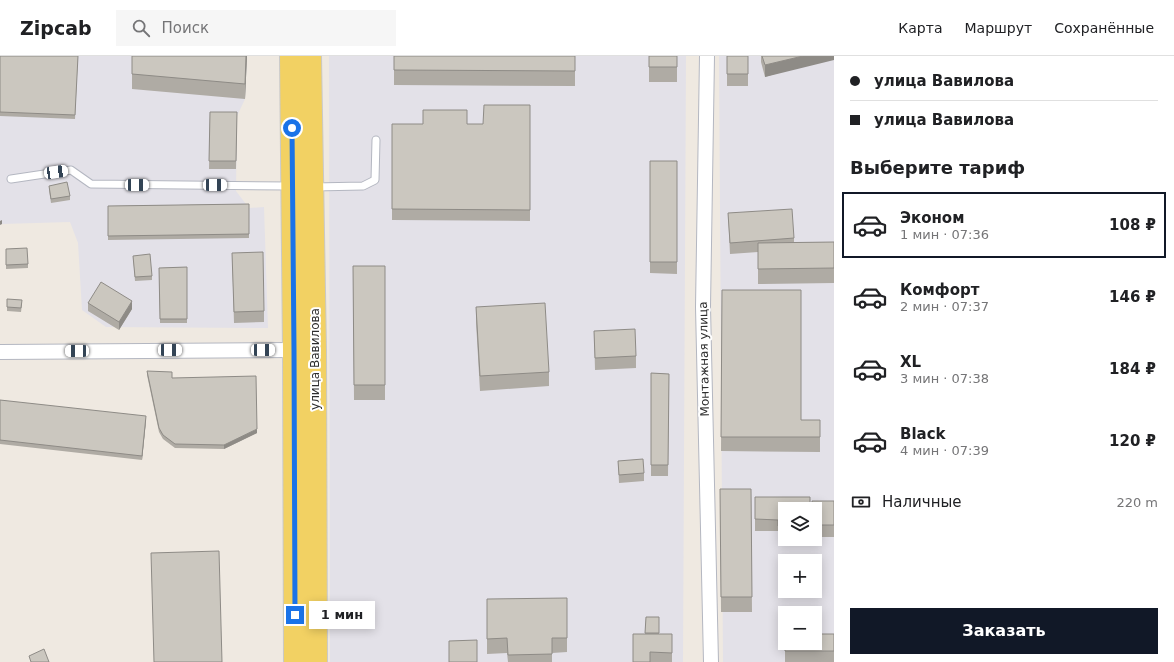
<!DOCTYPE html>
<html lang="ru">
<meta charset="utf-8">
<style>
body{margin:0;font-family:"DejaVu Sans",sans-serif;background:#f6f6f6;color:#202124;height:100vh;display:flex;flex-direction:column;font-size:15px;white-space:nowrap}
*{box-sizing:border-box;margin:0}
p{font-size:13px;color:#757577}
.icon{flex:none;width:22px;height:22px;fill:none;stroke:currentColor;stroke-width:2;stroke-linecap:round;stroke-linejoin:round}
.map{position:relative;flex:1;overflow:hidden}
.sheet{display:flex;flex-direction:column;background:#fff;width:340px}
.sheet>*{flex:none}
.hud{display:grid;align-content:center;height:88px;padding:0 16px;background:#fff}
.tools{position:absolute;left:778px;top:446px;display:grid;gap:8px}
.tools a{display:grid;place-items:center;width:44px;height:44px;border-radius:0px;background:#fff;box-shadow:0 2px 10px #0003;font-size:20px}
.end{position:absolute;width:18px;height:18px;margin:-9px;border:5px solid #1a73e8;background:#fff;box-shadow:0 0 0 2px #fff}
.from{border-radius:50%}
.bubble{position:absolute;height:28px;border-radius:0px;background:#fff;box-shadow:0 2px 10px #0003;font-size:13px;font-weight:600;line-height:28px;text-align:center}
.car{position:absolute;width:12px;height:24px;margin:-12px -6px;border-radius:5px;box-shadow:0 0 3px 1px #0007;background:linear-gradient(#fff 24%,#345 0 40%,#fff 0 76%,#345 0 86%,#fff 0)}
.hud b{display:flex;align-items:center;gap:14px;height:38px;font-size:15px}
.hud b+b{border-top:1px solid #e0e0e0}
.hud i{width:10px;height:10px;background:#202124}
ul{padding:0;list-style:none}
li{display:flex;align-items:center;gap:12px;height:66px;margin:0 8px 6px;padding:0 8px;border:2px solid transparent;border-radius:0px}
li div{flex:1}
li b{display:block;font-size:15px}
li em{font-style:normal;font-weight:600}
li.active{border-color:#111827}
li>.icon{width:36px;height:36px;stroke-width:1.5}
h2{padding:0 16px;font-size:18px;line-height:48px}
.pay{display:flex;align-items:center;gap:10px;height:44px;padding:0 16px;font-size:15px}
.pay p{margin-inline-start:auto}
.action{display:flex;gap:8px;margin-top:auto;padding:8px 16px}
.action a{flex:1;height:46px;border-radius:0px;background:#111827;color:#fff;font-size:16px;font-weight:600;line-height:46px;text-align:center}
header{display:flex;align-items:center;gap:24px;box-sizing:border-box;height:56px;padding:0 20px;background:#fff;border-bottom:1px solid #e0e0e0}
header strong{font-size:19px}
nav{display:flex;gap:22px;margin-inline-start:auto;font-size:14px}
.search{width:280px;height:36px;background:#f6f6f6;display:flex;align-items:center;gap:10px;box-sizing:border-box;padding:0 14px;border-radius:0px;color:#757577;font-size:15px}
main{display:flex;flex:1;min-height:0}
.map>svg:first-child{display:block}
</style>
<header>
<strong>Zipcab</strong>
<div class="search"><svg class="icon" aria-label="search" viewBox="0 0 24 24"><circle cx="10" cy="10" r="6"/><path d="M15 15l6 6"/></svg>Поиск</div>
<nav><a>Карта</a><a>Маршрут</a><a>Сохранённые</a></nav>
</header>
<main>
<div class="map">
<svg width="834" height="606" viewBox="0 0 834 606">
<rect width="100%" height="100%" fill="#efe9e1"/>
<path fill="#e3e1e8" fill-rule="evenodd" d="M0,0h247l-2,43 -8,17 -1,75 13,17 15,-1 4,121 -162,-1 -24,-17 -4,-67 -8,-21 -68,2 -2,1z
M329,0h357l-3,606h-353z
M719,0h115v606h-111zM785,453h30v30h-30zM785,505h30v30h-30zM785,557h30v30h-30z"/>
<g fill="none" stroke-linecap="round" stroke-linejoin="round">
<g stroke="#b4b7c1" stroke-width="9">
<path id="service" d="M11,123l60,-9 20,14 199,2
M314,131l49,-1 12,-6 1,-40"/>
</g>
<g stroke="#b4b7c1" stroke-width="16">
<path id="minor" d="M707,0l-4,251 8,355
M0,296l294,-2"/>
</g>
<g stroke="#c9c9c9" stroke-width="24">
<path id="primary" d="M291,0l3,294 1,312
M310,0l5,294 1,312"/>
</g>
<use href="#service" stroke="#fff" stroke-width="7"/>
<use href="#minor" stroke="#fff" stroke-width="14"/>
<use href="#primary" stroke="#f2d163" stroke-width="22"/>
</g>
<path fill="#afaba4" d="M0,0h78l-3,63 -75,-3z
M132,0h115l-2,43 -113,-10z
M394,0h181v30l-181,-1z
M649,0h28v26h-28z
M727,0h21v30h-21z
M761,0h73l-69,21 -4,-15z
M530,49v116l-138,-1v-96h91z
M210,56h27l-1,57h-27z
M650,105h27v113l-27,-1z
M49,130l21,10v4l-19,3 -2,-13z
M249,148v34l-141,2v-34z
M728,157l66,25v4h40v41l-76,1v-32l-28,2z
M6,193l22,15v4l-22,1z
M232,197l32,58v11l-30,1z
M133,200l19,20v4l-17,1z
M353,210h32v134h-31z
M187,211v56h-27l-1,-55z
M722,234l79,130h19v32l-99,-1z
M88,247l44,6 -13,21 -31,-19z
M22,248l-1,8 -14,-1v-4z
M476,251l73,65v14l-69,5 -4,-69z
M594,275l42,25v12l-41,2z
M147,315l25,7 85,55 -33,16 -49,-1 -12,-9 -4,-7 -12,-57z
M651,317l18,1 -1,102h-17z
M0,344l146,20 -4,40 -142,-16z
M618,405l26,12v8l-25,2z
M720,433h31l1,123h-31z
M755,441l30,12v28h-7v-6h-23z
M834,445v36h-19v-28z
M487,543l80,39v14l-15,1v9h-44l-1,-9 -20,1z
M646,561h13v17h13v28h-39l12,-28z
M834,578v28h-49v-19z"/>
<path fill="#8e8b86" d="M246,0h1l-2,43v-15z
M803,0h31v4l-69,17v-12z
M2,164v4l-2,1v-4z
M132,245v8l-13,21v-8z
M146,360v4l-4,40v-4z
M257,373v4l-33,16v-4z"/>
<path fill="#cbc7bf" stroke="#8e8b86" d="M0,0h78l-3,59 -75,-3z
M132,0h114l-1,28 -113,-10z
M394,0h181v15l-181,-1z
M649,0h28v11h-28z
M727,0h21v18h-21z
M762,0h41l-38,9z
M484,49h46v105l-138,-1v-85h31v-14h44v14h16z
M210,56h27l-1,49h-27z
M650,105h27v101h-27z
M67,126l3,14 -19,3 -2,-13z
M249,148v30l-141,2v-30z
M792,153l2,29 -64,5 -2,-30z
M834,186v26l-76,1v-26z
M27,192l1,16 -22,1v-16z
M263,196l1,59 -30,1 -2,-59z
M150,198l2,22 -17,1 -2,-21z
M353,210h32v119h-31z
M187,211v52h-27l-1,-51z
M101,226l31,19 -13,21 -31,-19z
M722,234h79v130h19v17h-99z
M7,243l15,1 -1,8 -14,-1z
M545,247l4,69 -69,4 -4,-69z
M635,273l1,27 -41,2 -1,-27z
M147,315l25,1v6l84,-2 1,53 -33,16 -49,-1 -12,-9 -4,-7z
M651,317l18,1 -1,91h-17z
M0,344l146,16 -4,40 -142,-16z
M643,403l1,14 -25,2 -1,-14z
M720,433h31l1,108h-31z
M755,441h55v12h-25v17h-7v-6l-23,-1z
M812,445h22v24h-19v-16h-3z
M219,495l3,111h-68l-3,-109z
M567,542v40h-15v16l-44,1 -1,-17 -20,1v-40z
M646,561h13v16h-14z
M633,578h39v19l-22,-1v10h-17z
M815,578h19v17h-49v-8h30z
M477,584v22h-28v-21z
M44,593l5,13h-18l-2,-6z"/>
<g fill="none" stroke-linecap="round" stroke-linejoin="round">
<path stroke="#1a73e8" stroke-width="5" d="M292,72l2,222 1,265"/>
</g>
<g text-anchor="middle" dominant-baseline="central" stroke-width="4" stroke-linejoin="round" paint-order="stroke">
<g font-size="12" fill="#2e2e2e" stroke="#fff">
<text transform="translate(315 303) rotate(-90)">улица Вавилова</text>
<text transform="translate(704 303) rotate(-91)">Монтажная улица</text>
</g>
</g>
</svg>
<div class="tools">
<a><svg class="icon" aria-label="layers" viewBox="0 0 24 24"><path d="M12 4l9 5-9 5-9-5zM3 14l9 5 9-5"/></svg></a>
<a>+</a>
<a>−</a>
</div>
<i class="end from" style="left:292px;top:72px"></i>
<i class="end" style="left:295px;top:559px"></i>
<div class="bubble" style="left:309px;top:545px;width:66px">1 мин</div>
<i class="car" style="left:56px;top:116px;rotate:82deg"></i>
<i class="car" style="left:137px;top:129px;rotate:90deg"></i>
<i class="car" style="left:215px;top:129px;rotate:90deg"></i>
<i class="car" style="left:170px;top:294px;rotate:90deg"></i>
<i class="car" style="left:263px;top:294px;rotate:90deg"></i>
<i class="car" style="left:77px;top:295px;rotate:270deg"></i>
</div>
<section class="sheet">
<div class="hud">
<b><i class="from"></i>улица Вавилова</b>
<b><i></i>улица Вавилова</b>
</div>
<h2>Выберите тариф</h2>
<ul>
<li class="active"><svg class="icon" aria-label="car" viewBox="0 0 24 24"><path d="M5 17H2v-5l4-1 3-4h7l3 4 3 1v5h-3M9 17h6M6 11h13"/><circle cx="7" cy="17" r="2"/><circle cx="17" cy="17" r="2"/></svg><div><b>Эконом</b><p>1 мин · 07:36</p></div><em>108 ₽</em></li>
<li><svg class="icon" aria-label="car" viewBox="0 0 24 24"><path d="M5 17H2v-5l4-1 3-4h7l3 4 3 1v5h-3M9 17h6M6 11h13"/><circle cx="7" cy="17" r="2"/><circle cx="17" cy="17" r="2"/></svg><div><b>Комфорт</b><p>2 мин · 07:37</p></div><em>146 ₽</em></li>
<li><svg class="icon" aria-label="car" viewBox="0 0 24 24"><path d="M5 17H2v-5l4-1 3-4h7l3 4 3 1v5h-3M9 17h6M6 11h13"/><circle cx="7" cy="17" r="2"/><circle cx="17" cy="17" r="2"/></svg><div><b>XL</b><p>3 мин · 07:38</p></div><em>184 ₽</em></li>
<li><svg class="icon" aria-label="car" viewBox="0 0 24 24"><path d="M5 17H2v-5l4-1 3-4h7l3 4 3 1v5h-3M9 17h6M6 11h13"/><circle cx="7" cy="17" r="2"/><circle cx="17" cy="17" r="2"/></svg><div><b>Black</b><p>4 мин · 07:39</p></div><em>120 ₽</em></li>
</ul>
<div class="pay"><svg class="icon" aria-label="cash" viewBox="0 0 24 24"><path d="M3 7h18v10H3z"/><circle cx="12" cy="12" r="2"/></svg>Наличные<p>220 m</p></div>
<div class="action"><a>Заказать</a></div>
</section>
</main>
